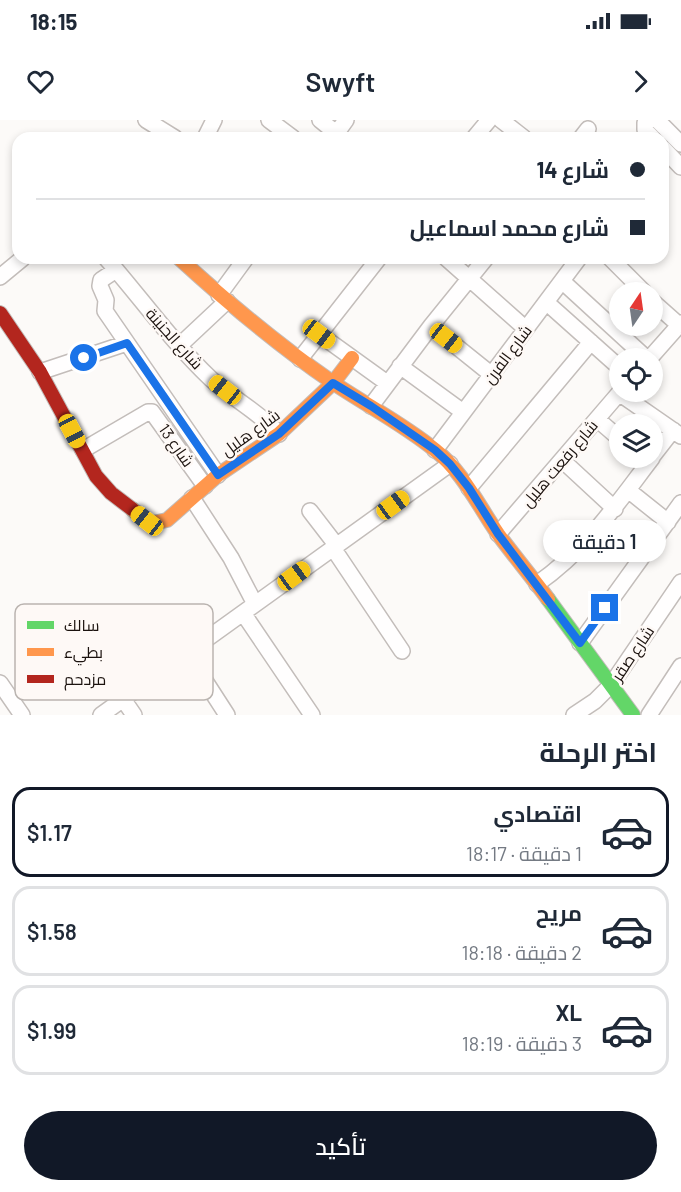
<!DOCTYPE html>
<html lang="ar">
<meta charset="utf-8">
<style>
body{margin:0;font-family:Barlow,Cairo,sans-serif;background:#f2f2f3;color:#1f2937;direction:rtl;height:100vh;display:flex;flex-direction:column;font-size:22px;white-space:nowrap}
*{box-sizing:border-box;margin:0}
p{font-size:20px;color:#747a83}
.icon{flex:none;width:33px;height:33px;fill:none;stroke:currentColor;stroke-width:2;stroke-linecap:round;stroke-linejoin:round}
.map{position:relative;height:595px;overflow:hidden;direction:ltr}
.side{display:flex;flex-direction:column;background:#fff;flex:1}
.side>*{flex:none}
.top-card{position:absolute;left:12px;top:12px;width:657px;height:132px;border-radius:18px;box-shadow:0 3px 9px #0003;direction:rtl;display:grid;align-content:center;height:132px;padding:0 24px;background:#fff}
.needle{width:39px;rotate:13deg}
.controls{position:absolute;left:609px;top:162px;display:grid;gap:12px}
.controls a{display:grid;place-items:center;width:54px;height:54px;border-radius:50%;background:#fff;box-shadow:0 3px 9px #0003;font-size:30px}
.end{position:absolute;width:27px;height:27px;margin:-14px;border:8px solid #1a73e8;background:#fff;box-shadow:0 0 0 3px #fff}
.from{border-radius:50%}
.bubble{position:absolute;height:42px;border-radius:21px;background:#fff;box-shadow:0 3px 9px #0003;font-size:20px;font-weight:600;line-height:42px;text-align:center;direction:rtl}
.car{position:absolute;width:18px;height:36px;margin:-18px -9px;border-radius:8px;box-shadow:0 0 4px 2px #0007;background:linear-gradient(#f5c518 24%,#345 0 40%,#f5c518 0 76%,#345 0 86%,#f5c518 0)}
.top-card b{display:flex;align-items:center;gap:21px;height:57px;font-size:22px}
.top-card b+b{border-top:2px solid #e0e1e3}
.top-card i{width:15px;height:15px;background:#1f2937}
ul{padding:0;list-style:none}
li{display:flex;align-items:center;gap:18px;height:90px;margin:0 12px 9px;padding:0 12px;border:3px solid #e0e1e3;border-radius:18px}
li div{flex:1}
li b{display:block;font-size:22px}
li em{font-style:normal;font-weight:600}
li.active{border-color:#111827}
li>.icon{width:54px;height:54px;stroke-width:1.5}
h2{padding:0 24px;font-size:27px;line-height:72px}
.primary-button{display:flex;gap:12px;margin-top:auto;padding:12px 24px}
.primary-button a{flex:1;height:69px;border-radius:36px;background:#111827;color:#fff;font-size:24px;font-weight:600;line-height:69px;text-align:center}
.status{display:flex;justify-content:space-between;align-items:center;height:42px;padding:0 30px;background:#fff;direction:ltr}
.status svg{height:16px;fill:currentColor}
header{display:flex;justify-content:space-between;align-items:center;height:78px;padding:0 24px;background:#fff;font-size:27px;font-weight:600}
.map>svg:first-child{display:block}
</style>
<div class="status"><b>18:15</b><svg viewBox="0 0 49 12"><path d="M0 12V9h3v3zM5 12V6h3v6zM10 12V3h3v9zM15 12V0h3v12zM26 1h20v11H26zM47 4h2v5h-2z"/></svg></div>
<header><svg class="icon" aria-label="forward" viewBox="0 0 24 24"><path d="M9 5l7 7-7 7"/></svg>Swyft<svg class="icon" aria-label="heart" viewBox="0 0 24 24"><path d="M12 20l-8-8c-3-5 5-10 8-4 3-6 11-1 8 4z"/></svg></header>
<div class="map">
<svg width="681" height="595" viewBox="0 0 681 595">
<rect width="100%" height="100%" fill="#fcfaf8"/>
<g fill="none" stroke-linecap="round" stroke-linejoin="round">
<g stroke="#c3bdba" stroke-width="18">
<path id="street" d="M146,0l29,18
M269,0l24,18
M320,0l16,13
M501,0l23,18
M647,0l-2,3v7l8,8
M657,0l24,24
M205,18l9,-18
M333,18l13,-18
M474,18l15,-18
M581,18l7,-9
M663,28l18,19
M106,138c35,40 66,84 105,121 22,20 48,33 68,55
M446,138l80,71
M610,138l34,34
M116,150l-15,10 -1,6 6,14 -1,11 113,164
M0,157l23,-19
M562,161l84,77
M219,175l27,-37
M652,181l27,24
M546,182l74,66
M431,206l61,49
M319,214l68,49
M179,226l48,-45
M650,238l31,-35
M300,239l79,-101
M400,246l63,46
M40,252l87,-29
M619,273l62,43
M371,286l60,-80 55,-68
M597,299l23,20
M83,330l65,-38h4l53,74
M435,330l144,-192
M652,337l21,-27
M562,340l53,49
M469,368l122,-146
M628,370l40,32
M192,378l39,60 24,46
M310,391l27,35
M498,414l122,-142
M333,428l69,103
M537,464c50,-35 79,-79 115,-126
M243,493l69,102
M580,523l101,-140
M187,533l40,62
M0,563l22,32
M123,579l11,16
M101,595l349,-251
M574,595l21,-14 16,-16 70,-103
M649,595l32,-49"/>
</g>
<g stroke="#c3bdba" stroke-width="16">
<path id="fast" d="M548,479l85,116"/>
</g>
<g stroke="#c3bdba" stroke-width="16">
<path id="slow" d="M179,138c48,44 99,87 153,124 34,23 71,42 103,68 28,22 43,55 63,84 16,22 34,43 50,65
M132,389l15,12 6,2 14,-3 51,-45 61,-41 54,-51 19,-25"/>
</g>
<g stroke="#c3bdba" stroke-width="16">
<path id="jam" d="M0,193l40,59 56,104 15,17 21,16"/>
</g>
<use href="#street" stroke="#fffefe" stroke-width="15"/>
<use href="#fast" stroke="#63d668" stroke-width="14"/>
<use href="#slow" stroke="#ff974d" stroke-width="14"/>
<use href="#jam" stroke="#b3261e" stroke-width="14"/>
</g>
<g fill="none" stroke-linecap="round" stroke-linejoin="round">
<path stroke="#1a73e8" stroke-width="8" d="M84,238l43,-15 91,132 61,-41 54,-51 38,23 64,44 15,14 19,24 29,46 82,109 25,-35"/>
</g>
<g text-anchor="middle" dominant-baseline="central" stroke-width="5" stroke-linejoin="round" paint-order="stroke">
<g font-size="16" fill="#1b120e" stroke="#fef9f6">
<text transform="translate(175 218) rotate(48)">شارع الجنينة</text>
<text transform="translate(507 234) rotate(-53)">شارع الفرن</text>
<text transform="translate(250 312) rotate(-36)">شارع هليل</text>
<text transform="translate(177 325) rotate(55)">شارع 13</text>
<text transform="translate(559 343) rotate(-50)">شارع رفعت هليل</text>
<text transform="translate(632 533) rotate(-56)">شارع صقر</text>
</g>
</g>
<rect x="15" y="484" width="198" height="96" rx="9" fill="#fef9f6" stroke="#bab4b0" stroke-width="1.5"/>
<rect x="27" y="501" width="27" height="8" fill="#63d668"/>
<rect x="27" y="528" width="27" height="8" fill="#ff974d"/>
<rect x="27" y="555" width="27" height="8" fill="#b3261e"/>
<g font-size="16" fill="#1b120e">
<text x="64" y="511">سالك</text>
<text x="64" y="538">بطيء</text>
<text x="64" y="565">مزدحم</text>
</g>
</svg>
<div class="controls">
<a><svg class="needle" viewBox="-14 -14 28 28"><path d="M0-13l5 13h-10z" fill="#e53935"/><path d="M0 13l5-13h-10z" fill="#747a83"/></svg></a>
<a><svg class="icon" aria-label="locate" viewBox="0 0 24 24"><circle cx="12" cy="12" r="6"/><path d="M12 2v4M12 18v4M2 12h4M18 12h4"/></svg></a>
<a><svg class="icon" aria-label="layers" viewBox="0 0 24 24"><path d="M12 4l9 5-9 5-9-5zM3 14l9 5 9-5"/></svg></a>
</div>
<i class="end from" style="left:84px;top:238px"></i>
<i class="end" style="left:605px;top:488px"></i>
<div class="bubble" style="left:543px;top:400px;width:123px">1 دقيقة</div>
<i class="car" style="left:319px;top:214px;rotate:127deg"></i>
<i class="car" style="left:446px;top:218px;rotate:128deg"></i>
<i class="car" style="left:225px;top:270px;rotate:308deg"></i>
<i class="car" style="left:72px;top:311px;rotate:152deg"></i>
<i class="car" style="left:393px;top:385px;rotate:54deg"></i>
<i class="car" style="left:147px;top:401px;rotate:308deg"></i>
<i class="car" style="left:294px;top:456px;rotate:54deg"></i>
<div class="top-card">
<b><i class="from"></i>شارع 14</b>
<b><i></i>شارع محمد اسماعيل</b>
</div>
</div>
<section class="side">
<h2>اختر الرحلة</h2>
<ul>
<li class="active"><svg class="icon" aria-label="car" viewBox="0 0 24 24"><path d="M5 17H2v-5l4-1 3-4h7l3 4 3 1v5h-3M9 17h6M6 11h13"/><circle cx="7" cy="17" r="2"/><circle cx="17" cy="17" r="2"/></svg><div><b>اقتصادي</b><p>1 دقيقة · 18:17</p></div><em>$1.17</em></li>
<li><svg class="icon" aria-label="car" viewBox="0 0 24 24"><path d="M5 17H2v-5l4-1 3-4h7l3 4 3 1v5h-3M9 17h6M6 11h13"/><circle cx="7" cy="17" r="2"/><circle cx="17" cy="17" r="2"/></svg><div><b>مريح</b><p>2 دقيقة · 18:18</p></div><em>$1.58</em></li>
<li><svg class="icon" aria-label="car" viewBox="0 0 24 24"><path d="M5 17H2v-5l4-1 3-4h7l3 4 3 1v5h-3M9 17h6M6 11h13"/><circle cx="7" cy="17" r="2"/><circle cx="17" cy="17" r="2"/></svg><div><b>XL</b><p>3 دقيقة · 18:19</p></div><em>$1.99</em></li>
</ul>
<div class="primary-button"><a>تأكيد</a></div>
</section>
